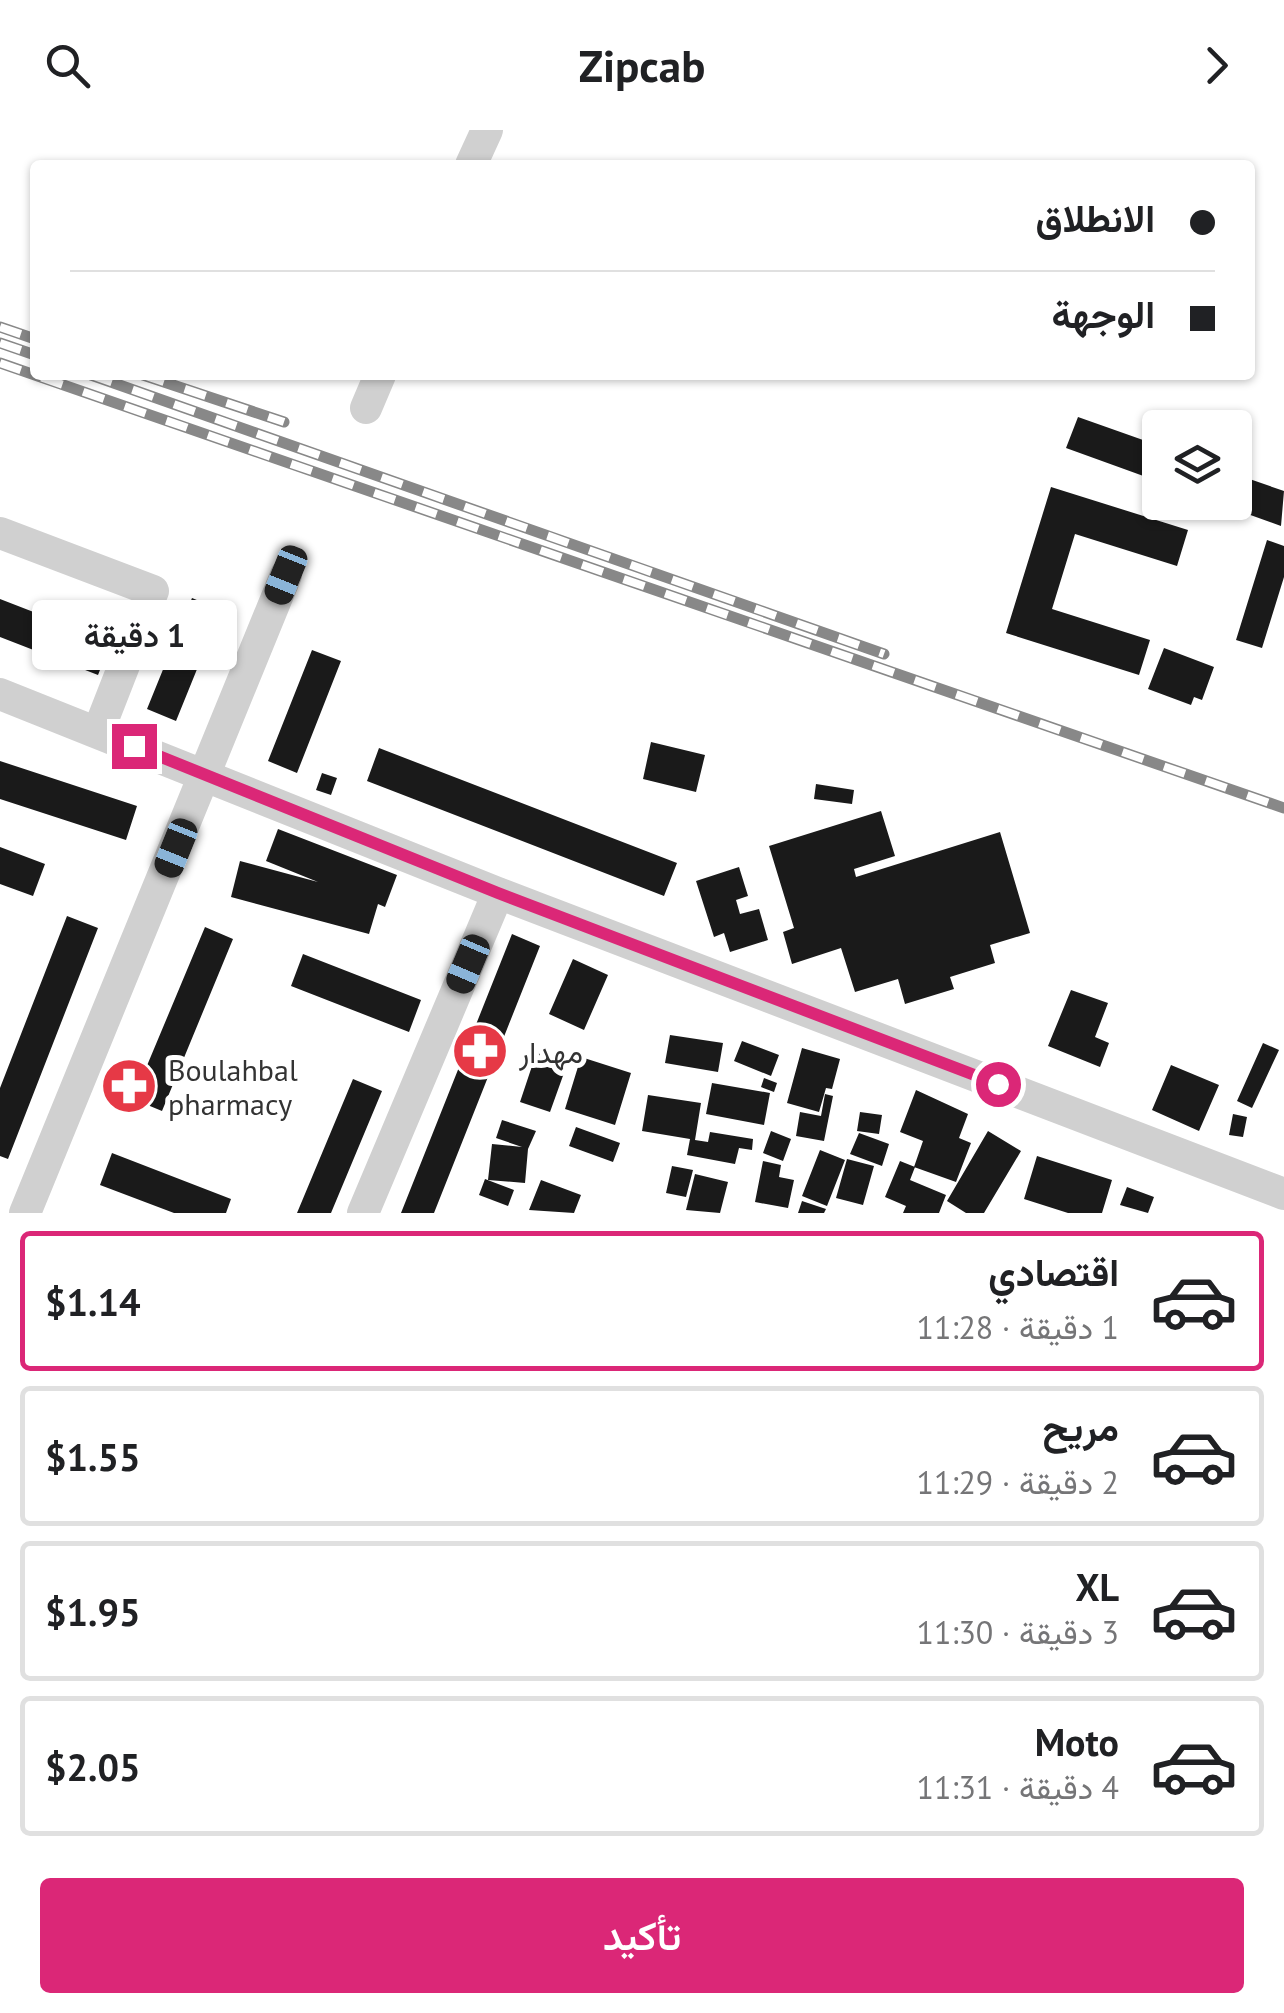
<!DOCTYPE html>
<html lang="ar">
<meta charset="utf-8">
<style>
body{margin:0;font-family:"PT Sans",Vazirmatn,sans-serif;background:#f6f6f6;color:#202124;direction:rtl;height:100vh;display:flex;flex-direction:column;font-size:38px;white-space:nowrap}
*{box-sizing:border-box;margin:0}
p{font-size:32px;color:#757577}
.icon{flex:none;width:55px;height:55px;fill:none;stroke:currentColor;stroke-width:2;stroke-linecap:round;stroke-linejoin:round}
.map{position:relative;height:1083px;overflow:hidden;direction:ltr}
.drawer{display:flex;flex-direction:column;background:#fff;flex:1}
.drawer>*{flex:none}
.hud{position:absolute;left:30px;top:30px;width:1225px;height:220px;border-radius:10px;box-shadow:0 2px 8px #0004;direction:rtl;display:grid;align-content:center;height:220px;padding:0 40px;background:#fff}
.fabs{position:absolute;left:1142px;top:280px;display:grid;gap:20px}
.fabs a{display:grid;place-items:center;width:110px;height:110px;border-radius:10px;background:#fff;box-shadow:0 2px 8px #0004;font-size:50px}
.end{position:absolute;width:45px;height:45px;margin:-22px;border:12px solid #db2777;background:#fff;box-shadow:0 0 0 5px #fff}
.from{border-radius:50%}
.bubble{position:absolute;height:70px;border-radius:10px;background:#fff;box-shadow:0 2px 8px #0004;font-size:32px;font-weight:600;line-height:70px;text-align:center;direction:rtl}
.car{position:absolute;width:30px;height:60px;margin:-30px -15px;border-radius:12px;box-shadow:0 0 8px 2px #0007;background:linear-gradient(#222 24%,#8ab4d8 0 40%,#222 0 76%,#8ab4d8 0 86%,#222 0)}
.hud b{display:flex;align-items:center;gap:35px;height:95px;font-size:38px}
.hud b+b{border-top:2px solid #e0e0e0}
.hud i{width:25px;height:25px;background:#202124}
ul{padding:18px 0 0;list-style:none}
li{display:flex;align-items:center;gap:30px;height:140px;margin:0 20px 15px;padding:0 20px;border:5px solid #e0e0e0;border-radius:10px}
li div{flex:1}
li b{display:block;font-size:38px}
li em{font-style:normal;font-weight:600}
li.selected{border-color:#db2777}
li>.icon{width:90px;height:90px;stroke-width:1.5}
.cta{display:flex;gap:20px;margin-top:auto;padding:20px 40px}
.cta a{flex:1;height:115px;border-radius:10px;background:#db2777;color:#fff;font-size:40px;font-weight:600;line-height:115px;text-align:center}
header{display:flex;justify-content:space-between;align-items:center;height:130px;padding:0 40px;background:#fff;font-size:45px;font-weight:600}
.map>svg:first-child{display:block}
</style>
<header><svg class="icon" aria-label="forward" viewBox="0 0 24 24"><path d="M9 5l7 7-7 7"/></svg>Zipcab<svg class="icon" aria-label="search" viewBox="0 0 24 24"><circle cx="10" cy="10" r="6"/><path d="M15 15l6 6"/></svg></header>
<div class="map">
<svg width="1284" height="1083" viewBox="0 0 1284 1083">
<rect width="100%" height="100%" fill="#fff"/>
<path fill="#1a1a1a" d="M1078,287l82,29v36l-94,-34z
M1235,344l49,17 -3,35 -64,-23 18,-1z
M1051,357l137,43 -11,36 -102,-32 -23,75 98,31 -11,35 -133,-42z
M1267,410l17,6v31l-22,71 -26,-8z
M192,468l29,12 -45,111 -29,-12z
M0,469l111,43 -13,33 -98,-38z
M1164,518l50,19 -12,33 -8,-3 -3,8 -43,-16z
M312,520l29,11 -44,112 -29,-12z
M651,612l54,13 -9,37 -53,-13z
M379,618l298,115 -13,33 -297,-115z
M0,631l137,45 -11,34 -126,-41z
M322,643l15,5 -6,17 -15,-5z
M816,654l38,6 -2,14 -38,-5z
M881,681l14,45 -41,13 2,8 144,-45 30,101 -40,12 5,18 -45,14 4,12 -49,15 -7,-25 -43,13 -14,-44 -49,16 -9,-32 11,-4 -25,-82z
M278,699l119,46 -12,32 -7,-3 -9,30 -138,-37 9,-36 78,21 -52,-21z
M0,717l45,17 -12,32 -33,-12z
M739,737l9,29 -12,4 4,14 19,-5 9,31 -38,12 -6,-19 -10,4 -18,-56z
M67,786l31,12 -90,231 -8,-3v-68z
M205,797l28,12 -71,172 -29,-12z
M512,804l28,12 -106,267h-33z
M303,824l118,46 -12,32 -118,-46z
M573,829l35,16 -24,55 -35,-16z
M1071,860l37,13 -13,34 14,6 -9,24 -52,-21z
M670,905l53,8 -5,29 -53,-9z
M742,911l37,14 -8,21 -37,-15z
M1263,913l16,7 -27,58 -15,-7z
M538,918l31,11 -19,53 -30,-10z
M802,918l38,11 -8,30 -6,-1 -7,24 -32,-9z
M581,927l50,16 -16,52 -50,-16z
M1171,935l48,20 -20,46 -47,-21z
M764,948l13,5 -3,9 -13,-5z
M353,949l29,12 -51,122h-34z
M712,953l58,10 -6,32 -58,-11z
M916,960l52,24 -9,24 12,5 -15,39 -42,-15 9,-26 -23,-9z
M825,964l8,2 -9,45 -28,-5 4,-24 21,4z
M648,965l53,8 -6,37 13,2 2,-10 43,7 -1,11 -13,-2 -4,16 -48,-9 3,-16 -48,-8z
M860,982l22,3 -3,19 -22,-3z
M1233,984l14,3 -4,20 -14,-2z
M502,990l34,11 -8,18 -3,34 -37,-3 4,-36 30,3 -26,-9z
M576,997l44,16 -7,19 -44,-16z
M771,1001l20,8 -8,22 -20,-8z
M988,1001l33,20 -37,62h-18l-19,-12z
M859,1003l30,11 -7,22 -32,-12z
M820,1020l25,10 -18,46 -25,-10z
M112,1023l119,46 -5,14h-52l-74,-28z
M1037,1026l75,24 -10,33h-34l-44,-14z
M847,1029l27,7 -11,39 -27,-7z
M763,1031l18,4 -2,12 15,3 -6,28 -33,-6z
M900,1031l15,6 -5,13 36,15 -7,18h-36l3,-7 -21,-9z
M672,1036l21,4 -7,27 -20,-4z
M695,1044l33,8 -8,31 -34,-3z
M485,1049l29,11 -6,16 -29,-11z
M541,1050l40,15 -7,18 -45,-3z
M1127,1057l27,10 -6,16 -28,-8z
M802,1071l24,8 -2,4h-26z"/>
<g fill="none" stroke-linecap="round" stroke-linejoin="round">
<path stroke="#d0d0d0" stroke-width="32" d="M471,35l16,-35
M366,278l14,-33
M0,403l153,58 -55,141
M0,564l498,199 786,301
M25,1083l261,-638
M363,1083l135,-320"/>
<g stroke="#888" stroke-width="11">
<path id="rail" d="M0,197l35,12
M0,213l35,12
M0,233l1284,445
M91,245l793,279
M143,245l141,47"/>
</g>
<use href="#rail" stroke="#fff" stroke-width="8" stroke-dasharray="22" stroke-linecap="butt"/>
</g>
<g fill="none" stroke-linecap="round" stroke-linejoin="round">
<path stroke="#db2777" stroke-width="12" d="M134,616l364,147 500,191"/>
</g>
<defs>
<g id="pharmacy-disc" transform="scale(2.875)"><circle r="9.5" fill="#e63946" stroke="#fff"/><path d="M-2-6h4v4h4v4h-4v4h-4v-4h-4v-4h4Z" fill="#fff"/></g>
</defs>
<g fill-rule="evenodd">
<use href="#pharmacy-disc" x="480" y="921"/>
<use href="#pharmacy-disc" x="129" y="956"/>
</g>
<g text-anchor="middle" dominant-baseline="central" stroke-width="10" stroke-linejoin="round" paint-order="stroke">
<g font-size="30" fill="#333" stroke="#fff" text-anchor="start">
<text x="519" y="921">مهدار</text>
<text x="168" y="939">Boulahbal<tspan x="168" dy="34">pharmacy</tspan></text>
</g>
</g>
</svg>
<div class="fabs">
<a><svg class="icon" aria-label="layers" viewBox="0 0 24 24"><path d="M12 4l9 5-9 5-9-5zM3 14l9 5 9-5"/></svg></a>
</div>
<i class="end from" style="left:998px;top:954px"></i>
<i class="end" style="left:134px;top:616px"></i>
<div class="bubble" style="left:32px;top:470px;width:205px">1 دقيقة</div>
<i class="car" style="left:286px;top:445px;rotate:202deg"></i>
<i class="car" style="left:176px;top:718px;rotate:202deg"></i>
<i class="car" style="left:468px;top:834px;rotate:203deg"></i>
<div class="hud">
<b><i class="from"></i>الانطلاق</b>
<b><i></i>الوجهة</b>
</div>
</div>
<section class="drawer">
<ul>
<li class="selected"><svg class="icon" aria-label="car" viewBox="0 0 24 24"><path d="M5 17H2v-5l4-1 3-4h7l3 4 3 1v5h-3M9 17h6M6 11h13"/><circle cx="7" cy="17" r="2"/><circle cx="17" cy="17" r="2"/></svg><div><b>اقتصادي</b><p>1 دقيقة · 11:28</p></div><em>$1.14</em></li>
<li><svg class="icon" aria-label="car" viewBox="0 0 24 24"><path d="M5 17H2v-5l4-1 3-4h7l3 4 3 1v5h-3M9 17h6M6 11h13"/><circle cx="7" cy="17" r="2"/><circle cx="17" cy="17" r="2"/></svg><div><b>مريح</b><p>2 دقيقة · 11:29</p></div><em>$1.55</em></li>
<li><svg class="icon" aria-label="car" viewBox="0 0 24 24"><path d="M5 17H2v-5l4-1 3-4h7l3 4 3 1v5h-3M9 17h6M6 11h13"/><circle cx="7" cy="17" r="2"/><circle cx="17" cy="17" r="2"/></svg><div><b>XL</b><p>3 دقيقة · 11:30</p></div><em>$1.95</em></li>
<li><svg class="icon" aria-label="car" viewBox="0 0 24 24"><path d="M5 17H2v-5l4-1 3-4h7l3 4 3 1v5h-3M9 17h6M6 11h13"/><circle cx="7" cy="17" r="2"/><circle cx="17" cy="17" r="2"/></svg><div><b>Moto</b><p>4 دقيقة · 11:31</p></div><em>$2.05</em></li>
</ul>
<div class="cta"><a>تأكيد</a></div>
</section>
